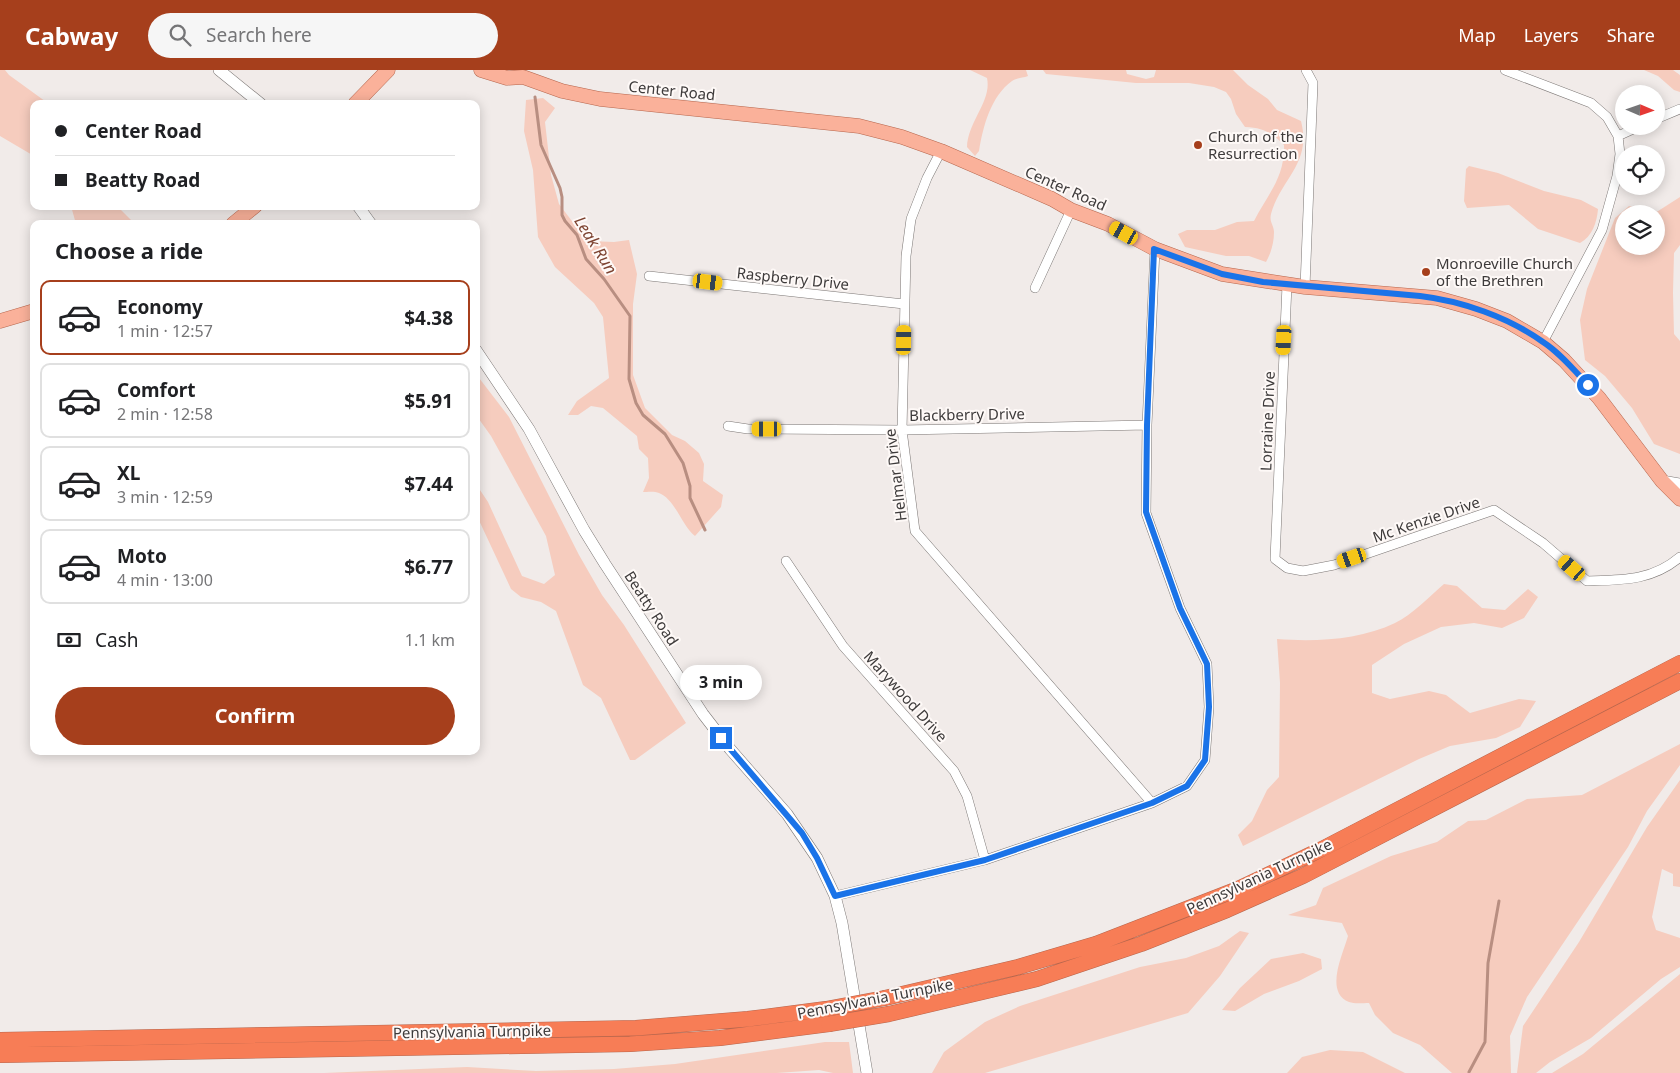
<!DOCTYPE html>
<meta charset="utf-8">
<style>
body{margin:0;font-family:"Noto Sans",sans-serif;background:#f6f6f6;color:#202124;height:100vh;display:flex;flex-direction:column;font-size:19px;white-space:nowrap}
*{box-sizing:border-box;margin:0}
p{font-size:16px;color:#757577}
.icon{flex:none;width:28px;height:28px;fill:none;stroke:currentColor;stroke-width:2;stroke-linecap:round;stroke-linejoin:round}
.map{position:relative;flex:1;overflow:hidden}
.details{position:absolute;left:30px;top:150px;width:450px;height:535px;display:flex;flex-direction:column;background:#fff;border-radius:10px;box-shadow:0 2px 12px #0003}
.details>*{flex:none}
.guide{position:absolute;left:30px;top:30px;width:450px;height:110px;border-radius:10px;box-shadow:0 2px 12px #0003;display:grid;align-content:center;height:110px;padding:0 25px;background:#fff}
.needle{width:32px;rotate:92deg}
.controls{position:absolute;left:1615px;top:15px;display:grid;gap:10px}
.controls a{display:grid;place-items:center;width:50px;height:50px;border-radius:50%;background:#fff;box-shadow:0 2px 12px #0003;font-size:25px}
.end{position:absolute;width:22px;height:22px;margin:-11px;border:6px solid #1a73e8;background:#fff;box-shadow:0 0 0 2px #fff}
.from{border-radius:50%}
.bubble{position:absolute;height:35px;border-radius:18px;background:#fff;box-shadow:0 2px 12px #0003;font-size:16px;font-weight:700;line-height:35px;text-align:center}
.car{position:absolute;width:15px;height:30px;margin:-15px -8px;border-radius:6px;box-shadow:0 0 4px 1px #0007;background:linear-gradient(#f5c518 24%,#345 0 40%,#f5c518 0 76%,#345 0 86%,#f5c518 0)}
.guide b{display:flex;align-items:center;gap:18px;height:48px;font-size:19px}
.guide b+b{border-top:1px solid #e0e0e0}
.guide i{width:12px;height:12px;background:#202124}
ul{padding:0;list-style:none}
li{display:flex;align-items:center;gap:15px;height:75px;margin:0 10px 8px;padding:0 15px;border:2px solid #e0e0e0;border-radius:10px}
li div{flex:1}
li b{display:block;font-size:19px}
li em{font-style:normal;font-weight:700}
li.selected{border-color:#a63f1c}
li>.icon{width:45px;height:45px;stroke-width:1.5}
h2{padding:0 25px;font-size:22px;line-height:60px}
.pay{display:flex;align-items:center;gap:12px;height:55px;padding:0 25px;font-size:19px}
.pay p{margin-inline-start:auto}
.button{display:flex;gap:10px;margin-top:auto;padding:10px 25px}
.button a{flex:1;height:58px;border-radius:30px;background:#a63f1c;color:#fff;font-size:20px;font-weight:700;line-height:58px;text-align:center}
header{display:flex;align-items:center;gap:30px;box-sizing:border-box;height:70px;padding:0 25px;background:#a63f1c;color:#fff}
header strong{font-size:24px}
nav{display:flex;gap:28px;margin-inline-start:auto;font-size:18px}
.search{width:350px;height:45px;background:#f6f6f6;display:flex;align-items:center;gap:12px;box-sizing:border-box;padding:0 18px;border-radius:28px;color:#757577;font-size:19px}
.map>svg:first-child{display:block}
</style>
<header>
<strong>Cabway</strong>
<div class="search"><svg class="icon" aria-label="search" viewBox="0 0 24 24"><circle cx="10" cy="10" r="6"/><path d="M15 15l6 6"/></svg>Search here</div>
<nav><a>Map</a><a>Layers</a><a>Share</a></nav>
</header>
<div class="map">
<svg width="1680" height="1003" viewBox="0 0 1680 1003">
<rect width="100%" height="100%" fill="#f1ebe9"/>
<path fill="#f6ccbe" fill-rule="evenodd" d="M0,0h5l4,5 40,29h-15v52l-34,-20z
M970,0h56l2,6c-5,2 -12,2 -16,5 -21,15 -29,45 -33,70l-4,5 -8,-9c1,-26 25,-46 20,-69z
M1043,0h83l1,4 19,5 8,-2 2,-7h77l15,15 20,14 9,11 24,11c11,43 -20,57 -30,93 -2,8 3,11 3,18 0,11 -3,21 -8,30l-17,-6h-23l-41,-9 -7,-13 9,-4h28l22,-8 17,-1c14,-27 31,-44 30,-76 -13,-13 -20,-17 -39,-18l-9,-13 -5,-15 -5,-7 -12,-5 -25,-4h-53l-90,-9z
M1644,0h29l7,5v17l-6,-2 -16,-14z
M543,28l12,10 -10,14 6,53 8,29 25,33 6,4 24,1 15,-2 8,34 -4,30v71l12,33 27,27 13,6 14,12 5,11 -1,17 20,14 -2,12 -26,29c-13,-10 -20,-37 -36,-43 -4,-2 -12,-1 -16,-1l6,-14 -1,-20 -9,-9 -2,-13 -34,-28 -12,-2 -13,9h-10l9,-14 32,-23 -6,-61 -9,-14 -39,-36 -17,-30 -5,-67 -9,-39 2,-31z
M1469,96l29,7 46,18 37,9 17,9c-1,13 -6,28 -18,34l-42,-14 -29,-24 -42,3 -3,-7 2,-32z
M1680,127v48l-6,8 -1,40 1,41 6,7v113l-26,-10 -22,-36 -27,-32 -20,-16 -5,-40 7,-31 28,-71 14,-12 26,7zM1624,144h32v32h-32z
M71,136h46l18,18h-59z
M476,304l33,43 70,138 23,40 22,30 62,98 -51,37h-5l-29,-62 -18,-13 -27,-74 -15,-9 -20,-5 -10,-8 -35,-75v-30l12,18 34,74 22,8 11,-9 -9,-39 -55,-100 -15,-21z
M1444,514l13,2 25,22 23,2 23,-21 10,8 -14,21 -22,10 -28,-5 -33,4 -37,17 -32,21v28l18,6 39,-8 17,4 24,18 49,-14 17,2 -16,26 -24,11 -46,8 -31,13 -176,87 -5,-11 14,-14 15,-31 12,-13 1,-94 -3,-44c38,3 83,1 118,-16 17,-8 35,-27 49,-39z
M1680,674v21l-33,46 -19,36 -101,150 -17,39 1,37h-59l-32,-28 -27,-12 -18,-18 -6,-12c-6,0 -15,1 -20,-1 -25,-10 -6,-48 -1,-66l-6,-13 -54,-8 28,-10 7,-17 68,-32 46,-14 31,-21 18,-1 41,-21 55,-4z
M1680,710v107l-7,-1v-12l-11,-5 -10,48 4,13 24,8v29l-19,12 -70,59 -41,24 -14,11h-19l6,-47 56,-84 68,-115z
M1240,861l9,2 -29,43 -32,37 -203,60h-53l12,-21 41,-30 35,-16 120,-39 46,-9 33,-12z
M1303,883l18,6 1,10 -23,12 -35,13 -29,17 -13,-1 18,-22 31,-29z
M1680,904v99h-128l31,-19z
M825,972h24l4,31h-20l-14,-3 -42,3h-453l143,-6 69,4 78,-2 61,-5z
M1330,980l33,2 42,21h-118l15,-16z"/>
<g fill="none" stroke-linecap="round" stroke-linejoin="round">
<path stroke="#b88e81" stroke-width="3" d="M535,27l6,48 19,43 2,9v18l3,6 12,14 9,24 18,20 26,37 -1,63 7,24 7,12 22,19 18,29 7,23v12l15,32
M1469,1002l16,-30 3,-79 11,-62"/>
<g stroke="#7c7775" stroke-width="10">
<path id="street" d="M1505,0l86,33 16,14 11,19 2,18 -3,22 -15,54 -59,112
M1656,49l24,-10
M1618,66l22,-10
M941,81l-14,27 -16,41 -5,37 -4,174 13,101 237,272
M649,206l255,28
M1287,215l-12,274 12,9 16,3 31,-6 160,-55 49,33 44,38c35,-1 65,0 93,-24
M1305,217l8,-204 -7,-13
M1035,218l36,-78
M728,356l20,3 154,1 245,-5
M786,491l57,85 111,125 13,25 18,64
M835,826l150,-36 167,-57 35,-17 18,-26 4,-53 -2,-43 -27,-56 -34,-95 1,-88 8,-176"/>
</g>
<g stroke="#7c7775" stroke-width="12">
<path id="secondary" d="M219,0l42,34
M358,136l13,18
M476,280l53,79 55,101 21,34 98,150 27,35 57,65 30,44 18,38 7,27 25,150
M1662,411l18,3"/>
</g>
<g stroke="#b6664d" stroke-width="15">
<path id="primary" d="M481,0l26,8 16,-1 39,14 38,8 259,27 43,11 39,14 111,48 19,11 37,14 47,25 67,25 83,13 132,11 39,11 31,12 36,21 21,18 35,38 63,83 18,18
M355,34l33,-34
M233,154l22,-18
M0,251l34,-10"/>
</g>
<g stroke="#b6664d" stroke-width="16">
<path id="highway" d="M885,928l133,-31 78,-23 142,-55 84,-40 358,-186
M889,944l148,-35 104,-35 86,-34 76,-34 377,-195
M0,970l636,-12 112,-9 78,-10
M0,985l630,-11 90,-6 109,-14"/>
</g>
<use href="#street" stroke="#fff" stroke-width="9"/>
<use href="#secondary" stroke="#fff" stroke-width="11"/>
<use href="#primary" stroke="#fab19a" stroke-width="14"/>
<use href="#highway" stroke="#f77d56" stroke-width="15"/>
<g stroke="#b6664d" stroke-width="16" stroke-linecap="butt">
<path id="highway-bridge" d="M826,939l59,-11
M829,954l60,-10"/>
</g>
<use href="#highway-bridge" stroke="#f77d56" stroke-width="15"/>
</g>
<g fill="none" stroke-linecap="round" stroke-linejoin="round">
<path stroke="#1a73e8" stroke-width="6" d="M721,668l81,95 15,25 18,38 150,-36 167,-57 35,-17 18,-26 4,-53 -2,-43 -27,-56 -34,-96 1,-87 7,-176 68,25 41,8 157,14c42,5 88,21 123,46 17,11 31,28 45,43"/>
</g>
<g fill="#a63f1c" stroke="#fef9f7" stroke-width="2">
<circle cx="1198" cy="75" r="5"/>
<circle cx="1426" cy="202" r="5"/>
</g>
<g text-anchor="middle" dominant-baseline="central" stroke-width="4" stroke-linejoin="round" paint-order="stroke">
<g font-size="15" fill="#3e3b3b" stroke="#fef9f7">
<text transform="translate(672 20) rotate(6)">Center Road</text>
<text transform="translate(1066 118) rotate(24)">Center Road</text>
<text transform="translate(793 208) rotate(6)">Raspberry Drive</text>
<text transform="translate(967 344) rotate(-1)">Blackberry Drive</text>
<text transform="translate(1267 351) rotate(-88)">Lorraine Drive</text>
<text transform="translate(895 405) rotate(-97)">Helmar Drive</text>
<text transform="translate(1426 449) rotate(-19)">Mc Kenzie Drive</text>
<text transform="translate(652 538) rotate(57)">Beatty Road</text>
<text transform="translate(906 626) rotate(48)">Marywood Drive</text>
<text transform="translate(1259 806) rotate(-25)">Pennsylvania Turnpike</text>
<text transform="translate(875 928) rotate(-11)">Pennsylvania Turnpike</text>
<text transform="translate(472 961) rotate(-1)">Pennsylvania Turnpike</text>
</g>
<g font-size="15" fill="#3e3b3b" stroke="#fef9f7" text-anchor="start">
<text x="1208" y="66">Church of the<tspan x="1208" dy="17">Resurrection</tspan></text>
<text x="1436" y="193">Monroeville Church<tspan x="1436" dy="17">of the Brethren</tspan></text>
</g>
<g font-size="16" font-style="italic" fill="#7d4331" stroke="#fef9f7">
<text transform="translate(596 175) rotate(58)">Leak Run</text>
</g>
</g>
</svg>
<div class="controls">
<a><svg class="needle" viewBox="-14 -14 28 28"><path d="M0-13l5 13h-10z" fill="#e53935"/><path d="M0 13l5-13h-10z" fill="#757577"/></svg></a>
<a><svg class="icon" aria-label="locate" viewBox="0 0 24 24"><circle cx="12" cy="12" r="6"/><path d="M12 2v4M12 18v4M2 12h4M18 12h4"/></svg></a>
<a><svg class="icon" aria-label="layers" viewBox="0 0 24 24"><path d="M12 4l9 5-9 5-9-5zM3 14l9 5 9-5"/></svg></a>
</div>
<i class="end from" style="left:1588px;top:315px"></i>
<i class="end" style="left:721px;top:668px"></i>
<div class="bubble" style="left:680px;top:595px;width:82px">3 min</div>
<i class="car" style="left:1124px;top:163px;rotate:299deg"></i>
<i class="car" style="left:708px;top:212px;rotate:97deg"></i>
<i class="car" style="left:904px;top:270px;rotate:1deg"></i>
<i class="car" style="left:1284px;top:270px;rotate:183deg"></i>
<i class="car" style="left:767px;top:359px;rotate:270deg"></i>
<i class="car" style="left:1352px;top:488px;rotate:251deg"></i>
<i class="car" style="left:1572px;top:498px;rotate:311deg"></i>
<div class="guide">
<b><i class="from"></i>Center Road</b>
<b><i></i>Beatty Road</b>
</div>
<section class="details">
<h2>Choose a ride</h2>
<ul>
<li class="selected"><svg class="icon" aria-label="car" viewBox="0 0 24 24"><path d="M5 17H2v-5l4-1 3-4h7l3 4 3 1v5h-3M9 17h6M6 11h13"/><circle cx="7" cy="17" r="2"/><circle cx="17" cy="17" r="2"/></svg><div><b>Economy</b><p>1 min · 12:57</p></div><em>$4.38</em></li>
<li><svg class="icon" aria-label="car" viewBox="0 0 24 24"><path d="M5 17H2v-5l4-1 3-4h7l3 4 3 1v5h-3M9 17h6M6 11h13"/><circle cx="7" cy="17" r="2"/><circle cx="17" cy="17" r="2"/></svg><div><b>Comfort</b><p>2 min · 12:58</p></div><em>$5.91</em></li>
<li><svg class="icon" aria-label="car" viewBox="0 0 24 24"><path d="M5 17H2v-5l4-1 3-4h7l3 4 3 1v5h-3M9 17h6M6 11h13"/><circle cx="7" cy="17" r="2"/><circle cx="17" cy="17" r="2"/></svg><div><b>XL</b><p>3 min · 12:59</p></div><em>$7.44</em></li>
<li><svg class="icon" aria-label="car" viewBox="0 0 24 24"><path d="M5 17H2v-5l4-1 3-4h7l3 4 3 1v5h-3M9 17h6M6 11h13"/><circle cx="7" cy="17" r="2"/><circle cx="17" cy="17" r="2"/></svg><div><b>Moto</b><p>4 min · 13:00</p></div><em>$6.77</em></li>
</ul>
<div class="pay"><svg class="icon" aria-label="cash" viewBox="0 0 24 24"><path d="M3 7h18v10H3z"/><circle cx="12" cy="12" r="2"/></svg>Cash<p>1.1 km</p></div>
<div class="button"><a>Confirm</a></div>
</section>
</div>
